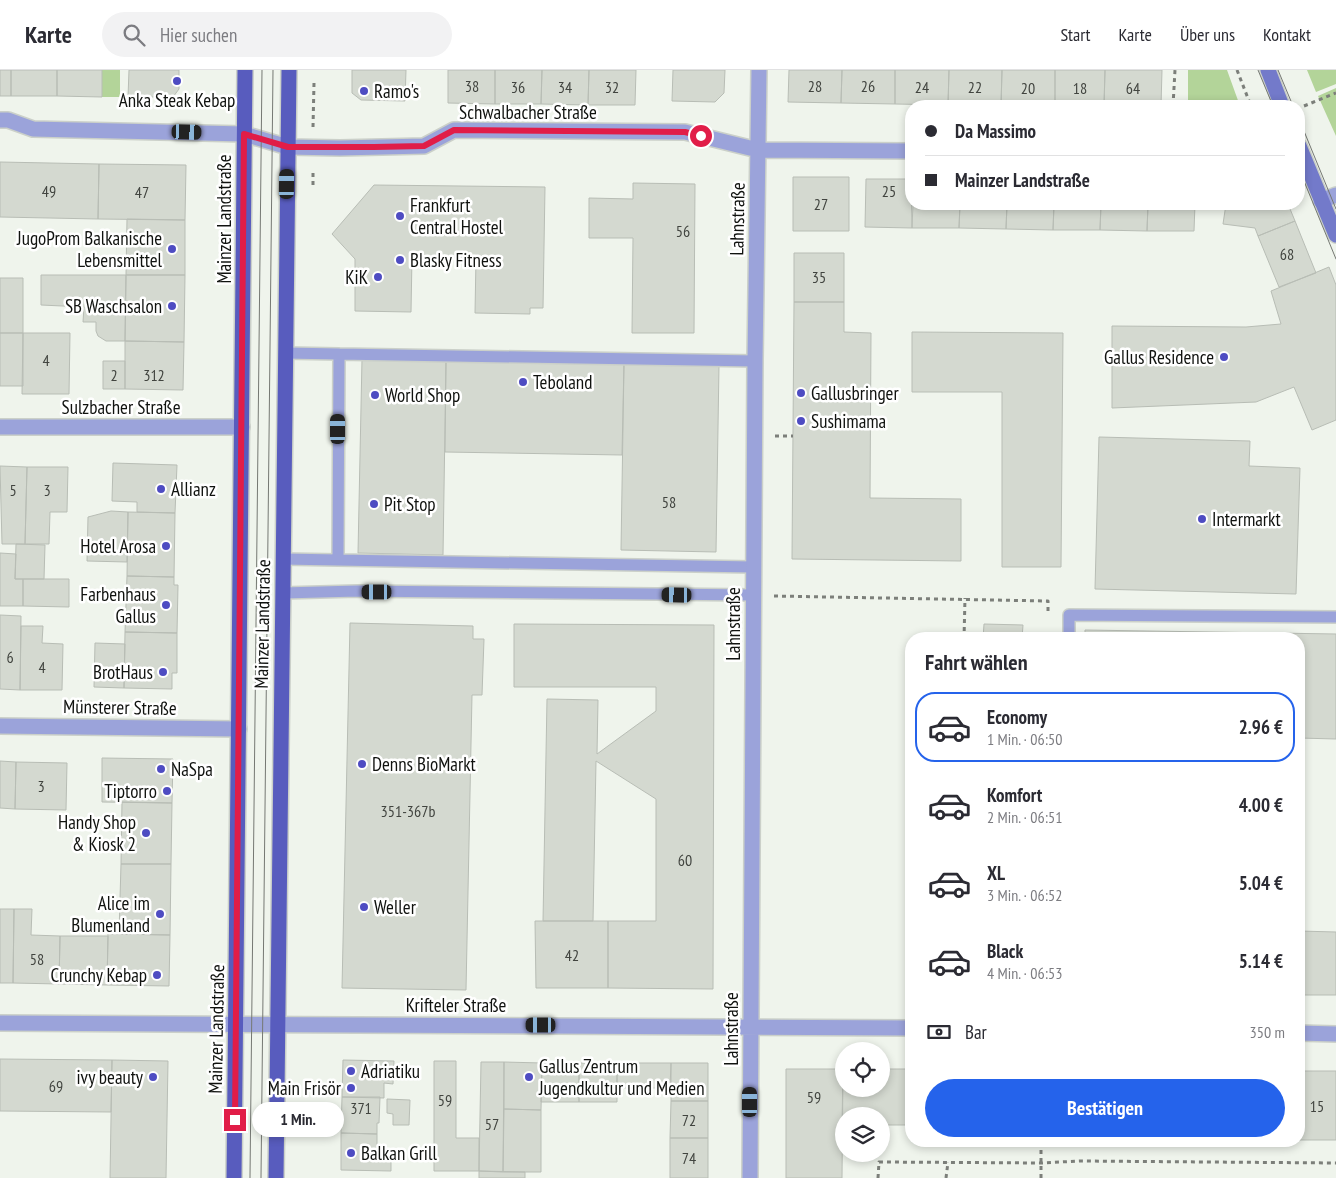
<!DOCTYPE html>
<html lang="de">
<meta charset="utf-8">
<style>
body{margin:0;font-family:"PT Sans Narrow",sans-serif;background:#f2f2f3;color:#2b2b33;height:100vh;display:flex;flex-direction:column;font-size:19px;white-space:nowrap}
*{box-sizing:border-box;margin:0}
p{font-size:16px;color:#7c7c81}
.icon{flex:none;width:28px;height:28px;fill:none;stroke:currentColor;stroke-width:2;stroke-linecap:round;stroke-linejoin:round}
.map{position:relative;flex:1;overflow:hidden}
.sheet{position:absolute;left:905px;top:562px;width:400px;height:515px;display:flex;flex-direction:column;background:#fff;border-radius:20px;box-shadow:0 2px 8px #0003}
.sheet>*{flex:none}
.guide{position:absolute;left:905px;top:30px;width:400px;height:110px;border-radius:20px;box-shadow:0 2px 8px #0003;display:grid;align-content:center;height:110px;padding:0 20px;background:#fff}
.tools{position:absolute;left:835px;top:972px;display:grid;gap:10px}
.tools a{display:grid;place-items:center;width:55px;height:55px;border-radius:50%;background:#fff;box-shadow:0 2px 8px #0003;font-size:25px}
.end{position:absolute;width:22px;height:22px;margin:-11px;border:6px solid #e11d48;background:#fff;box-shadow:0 0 0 2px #fff}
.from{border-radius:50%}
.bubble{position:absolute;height:35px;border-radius:18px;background:#fff;box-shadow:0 2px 8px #0003;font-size:16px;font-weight:700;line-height:35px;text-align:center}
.car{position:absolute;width:15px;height:30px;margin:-15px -8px;border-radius:6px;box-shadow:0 0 4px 1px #0007;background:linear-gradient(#222 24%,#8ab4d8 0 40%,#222 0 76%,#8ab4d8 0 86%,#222 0)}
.guide b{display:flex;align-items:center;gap:18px;height:48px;font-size:19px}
.guide b+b{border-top:1px solid #e1e1e2}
.guide i{width:12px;height:12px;background:#2b2b33}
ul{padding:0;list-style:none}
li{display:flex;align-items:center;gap:15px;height:70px;margin:0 10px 8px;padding:0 10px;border:2px solid transparent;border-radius:20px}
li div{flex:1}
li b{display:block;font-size:19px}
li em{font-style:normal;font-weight:700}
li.selected{border-color:#2563eb}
li>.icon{width:45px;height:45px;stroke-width:1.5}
h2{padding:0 20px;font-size:22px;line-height:60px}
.pay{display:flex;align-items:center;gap:12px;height:55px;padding:0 20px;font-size:19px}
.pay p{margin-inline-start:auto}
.action{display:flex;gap:10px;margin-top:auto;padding:10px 20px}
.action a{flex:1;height:58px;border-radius:30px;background:#2563eb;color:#fff;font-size:20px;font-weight:700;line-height:58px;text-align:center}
header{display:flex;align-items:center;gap:30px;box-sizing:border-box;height:70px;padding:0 25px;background:#fff;border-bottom:1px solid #e1e1e2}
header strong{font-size:24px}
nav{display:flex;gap:28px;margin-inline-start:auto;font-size:18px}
.search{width:350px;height:45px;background:#f2f2f3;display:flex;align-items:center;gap:12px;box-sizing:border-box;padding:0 18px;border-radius:28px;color:#7c7c81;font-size:19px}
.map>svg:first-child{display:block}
</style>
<header>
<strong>Karte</strong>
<div class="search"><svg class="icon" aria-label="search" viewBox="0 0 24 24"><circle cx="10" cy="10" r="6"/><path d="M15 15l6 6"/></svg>Hier suchen</div>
<nav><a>Start</a><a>Karte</a><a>Über uns</a><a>Kontakt</a></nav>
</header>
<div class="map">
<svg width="1336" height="1108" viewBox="0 0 1336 1108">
<rect width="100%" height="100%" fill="#eff4ec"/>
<path fill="#b3d499" d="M102,0h18v27h-18z
M1188,0h39l13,36h-52z
M1307,0h29v14l-20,8z
M1336,18v48l-18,-40z"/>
<path fill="#d4d9d0" stroke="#b8bdb5" d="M0,0h11v26h-11z
M11,0h46v26h-46z
M57,0h45v27l-45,-1z
M129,0h50v19l-6,8h-45z
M352,0h54l-1,31 -44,-1 -9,-7z
M448,0h47v34l-47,-1z
M495,0h47l-1,34h-46z
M542,0h47l-1,35 -47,-1z
M589,0h47l-1,35h-47z
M673,0h52l-1,23 -9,9 -43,-1z
M789,0h53l-1,33 -53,-1z
M842,0h53v34l-54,-1z
M895,0h54l-1,35 -53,-1z
M949,0h53l-1,36 -53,-1z
M1002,0h53v36h-54z
M1055,0h50l-1,36h-49z
M1105,0h57l-1,36h-57z
M0,92l99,2 -1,55 -98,-2z
M99,94l87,1 -1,55 -87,-1z
M793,107h56v54h-56z
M866,109h45l1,49 -47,-1z
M633,113l62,1 -1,149h-62l1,-95h-44v-40l44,1z
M374,115l171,2 -2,121h-13v6l-55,-1 1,-55 -64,-1 -1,55 -56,-1v-52l-23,-25z
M913,134h47l-1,24h-47z
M960,134h47l-1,25 -47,-1z
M1007,134h47l-1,26 -47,-1z
M1054,134h47l-1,26h-47z
M1101,134h47l-1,27 -47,-1z
M1148,134h47l-1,27h-47z
M1226,134h62l7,17 -37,15 -3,-8 -32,-4z
M127,149l58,1v55h-59z
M1295,151l21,52 -37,14 -21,-51z
M794,183h50v49h-50z
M1329,197l7,18v135l-24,10 -18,-43 -38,15 -144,6v-82l134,1 35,-3 -10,-33z
M41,205h85l-1,66h-19l-8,-5 -2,-5v-9h-13l1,-15 -43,-2z
M126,205h59l-1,67 -59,-1z
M0,208h23v55h-23z
M794,232h50v30l27,1 -1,165 91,1v62l-169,-2z
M912,262l151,1 -2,234h-59v-175h-90z
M0,263h23v53h-23z
M23,263h47l-1,61h-47z
M125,271l59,1 -1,48 -58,-1z
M362,289l84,2 -3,194 -85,-2z
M103,291h22v28h-22z
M446,291l178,2 -2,92 -177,-3z
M624,293l95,2 -3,187 -95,-2z
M1099,367l151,4 -1,25 51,2 -4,126 -201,-5z
M113,393l64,2 -2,48 -38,-1v-10l-25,-1z
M0,396l27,1 -2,77h-23z
M27,397h41l-1,45h-17l-1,32h-24z
M111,441l17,1 -1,50 -40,-1 1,-44z
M128,442l47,1 -1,64 -47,-1z
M16,474l29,1 -1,34h-29z
M0,483l16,1 -1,25h8v27h-23z
M127,506l47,1v8h4l-1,48 -52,-1z
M23,509h46v28l-46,-1z
M0,545l21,1 -1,74 -20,-1z
M350,553l123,3v13h11l-2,56h-10l-6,295 -124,-2z
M514,554l200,1 -1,364 -105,-1v-67h48v-122l-60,-38 -3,160h-50l4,-222 51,1 -1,54 59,-43v-24h-142z
M984,554l39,1 -1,14h-39z
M21,556h22l-1,17 21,1 -1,46h-42z
M1085,560l251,4v105l-37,-1v-99h-214z
M125,562l52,1v40h-5v16l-48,-1z
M95,573l30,1 -1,44 -30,-1z
M102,688l71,1 -1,44 -70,-1z
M0,691l16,1 -1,47 -15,-1z
M16,692l51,1 -1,47 -51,-1z
M122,732l50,1 -1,61h-50z
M121,794h50l-1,71 -51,-1z
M0,839h14l-1,74h-13z
M14,839h18l-1,26 29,1 -1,48 -46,-1z
M535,851h73v67h-72z
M1299,861l37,1v63h-37z
M108,864l62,1 -1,51 -62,-1z
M60,866h48l-1,49 -48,-1z
M0,989l112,1 -1,52 -111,-1z
M112,990l56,1 -2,117h-56z
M343,990l51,1 -1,23 -9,-1v15l-42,-1z
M434,991h22v77h23v33h-45z
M481,992h23l-1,110 -24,-1z
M504,992l38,1 -1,47 -37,-1z
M542,993h37v39h-38z
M579,993h38v39h-38z
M617,993h54l-1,25h-53z
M671,993h37v38h-37z
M786,999h57l-1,109h-56z
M843,999l1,20h37v-20h30v56h-30v-9h-37v9h-2z
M1299,1001h37v69h-37z
M342,1027h38l-1,26h-2v11l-36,-1z
M387,1029l23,1 -1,25h-16v-11l-6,-1z
M671,1031h37v37h-38z
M504,1039l37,1v62h-38z
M341,1063l36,1v18l14,1v18l-50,-1z
M670,1068h38v40h-38z
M479,1101l46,1v6h-46z"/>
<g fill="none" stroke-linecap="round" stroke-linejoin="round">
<g stroke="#cbd0c9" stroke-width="14">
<path id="lane" d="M285,283l54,1
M283,489l55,1
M753,497l-415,-7 1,-206 416,7
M283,523l74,-2 397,4
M1069,569v-24l267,2"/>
</g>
<g stroke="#cbd0c9" stroke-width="18">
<path id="street" d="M0,50h8l25,9 211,5 44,13 52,1 84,-2 30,-16 231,2 73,18 153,1
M1321,131l15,-6
M0,357h242
M0,656l239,3
M0,953l911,5
M1299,963l37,1
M750,1108l5,-817 4,-291"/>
</g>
<g stroke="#cbd0c9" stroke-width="18">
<path id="secondary" d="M1268,0l14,36
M1299,76l37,89"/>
</g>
<g stroke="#cbd0c9" stroke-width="18">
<path id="primary" d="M234,1108l11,-1108
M276,1108l13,-1108"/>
</g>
<path stroke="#7c7f7a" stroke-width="3" stroke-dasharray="4 4" stroke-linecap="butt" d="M1237,0l14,36
M1173,36l2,-36
M1304,36l32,-13
M313,57l1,-44
M313,115v-16
M775,366h18
M774,526l274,5v12
M964,569l1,-41
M878,1108l1,-16 162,1 38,-2 257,2
M946,1108l2,-16
M1041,1108v-37"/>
<use href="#lane" stroke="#9ba3da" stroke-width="11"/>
<use href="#street" stroke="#9ba3da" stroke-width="15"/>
<use href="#secondary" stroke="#737aca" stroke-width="15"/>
<use href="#primary" stroke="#585cbe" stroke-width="15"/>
<path stroke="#757873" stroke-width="1" d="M1258,0l15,36
M1278,0l15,36
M1299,49l37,90
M1299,99l37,90
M250,1108l12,-1108
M261,1108l12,-1108"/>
</g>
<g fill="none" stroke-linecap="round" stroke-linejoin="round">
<path stroke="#e11d48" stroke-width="6" d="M235,1050l9,-986 44,13h86l50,-1 30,-16 231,2 16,4"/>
</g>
<g fill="#4e4cc2" stroke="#fff" stroke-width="2">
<circle cx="177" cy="11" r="5"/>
<circle cx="364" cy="21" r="5"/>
<circle cx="400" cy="146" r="5"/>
<circle cx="172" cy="179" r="5"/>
<circle cx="400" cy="190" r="5"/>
<circle cx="378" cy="207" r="5"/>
<circle cx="172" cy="236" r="5"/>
<circle cx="1224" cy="287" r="5"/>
<circle cx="523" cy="312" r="5"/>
<circle cx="801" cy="323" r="5"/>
<circle cx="375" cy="325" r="5"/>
<circle cx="801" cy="351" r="5"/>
<circle cx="161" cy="419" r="5"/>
<circle cx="374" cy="434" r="5"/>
<circle cx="1202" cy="449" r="5"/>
<circle cx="166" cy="476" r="5"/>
<circle cx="166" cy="535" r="5"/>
<circle cx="163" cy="602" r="5"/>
<circle cx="362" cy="694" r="5"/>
<circle cx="161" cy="699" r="5"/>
<circle cx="167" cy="721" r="5"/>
<circle cx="146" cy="763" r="5"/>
<circle cx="364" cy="837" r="5"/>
<circle cx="160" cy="844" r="5"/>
<circle cx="157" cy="905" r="5"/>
<circle cx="351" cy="1001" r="5"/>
<circle cx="153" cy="1007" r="5"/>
<circle cx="529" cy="1007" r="5"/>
<circle cx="351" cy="1018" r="5"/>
<circle cx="351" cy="1083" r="5"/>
</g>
<g text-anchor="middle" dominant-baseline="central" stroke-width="5" stroke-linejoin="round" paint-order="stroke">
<g font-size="16" fill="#41443f">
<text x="472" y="16">38</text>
<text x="815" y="16">28</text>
<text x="868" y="16">26</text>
<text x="518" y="17">36</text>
<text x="565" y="17">34</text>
<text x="612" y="17">32</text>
<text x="922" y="17">24</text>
<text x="975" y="17">22</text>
<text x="1028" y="18">20</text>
<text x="1080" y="18">18</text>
<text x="1133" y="18">64</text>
<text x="49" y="121">49</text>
<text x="889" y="121">25</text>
<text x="142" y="122">47</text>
<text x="821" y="134">27</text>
<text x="683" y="161">56</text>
<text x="1287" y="184">68</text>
<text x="819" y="207">35</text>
<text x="46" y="290">4</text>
<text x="114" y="305">2</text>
<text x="154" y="305">312</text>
<text x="13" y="420">5</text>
<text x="47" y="420">3</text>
<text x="669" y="432">58</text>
<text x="10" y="587">6</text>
<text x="42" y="597">4</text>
<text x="41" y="716">3</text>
<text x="408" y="741">351-367b</text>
<text x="685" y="790">60</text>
<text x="572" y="885">42</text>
<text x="37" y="889">58</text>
<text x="56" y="1016">69</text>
<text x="814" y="1027">59</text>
<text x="445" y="1030">59</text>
<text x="1317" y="1036">15</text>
<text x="361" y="1038">371</text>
<text x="689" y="1050">72</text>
<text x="492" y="1054">57</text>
<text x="689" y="1088">74</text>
</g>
<g font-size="19" fill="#10120f" stroke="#fff" text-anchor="start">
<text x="374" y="21">Ramo's</text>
<text x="177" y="30" text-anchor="middle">Anka Steak Kebap</text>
<text x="410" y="135">Frankfurt<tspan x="410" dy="22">Central Hostel</tspan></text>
<text x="162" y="168" text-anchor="end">JugoProm Balkanische<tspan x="162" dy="22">Lebensmittel</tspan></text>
<text x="410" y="190">Blasky Fitness</text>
<text x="368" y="207" text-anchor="end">KiK</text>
<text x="162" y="236" text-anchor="end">SB Waschsalon</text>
<text x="1214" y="287" text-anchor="end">Gallus Residence</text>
<text x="533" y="312">Teboland</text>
<text x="811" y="323">Gallusbringer</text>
<text x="385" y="325">World Shop</text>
<text x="811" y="351">Sushimama</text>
<text x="171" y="419">Allianz</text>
<text x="384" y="434">Pit Stop</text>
<text x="1212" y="449">Intermarkt</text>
<text x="156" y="476" text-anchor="end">Hotel Arosa</text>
<text x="156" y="524" text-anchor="end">Farbenhaus<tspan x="156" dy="22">Gallus</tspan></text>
<text x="153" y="602" text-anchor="end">BrotHaus</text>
<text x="372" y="694">Denns BioMarkt</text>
<text x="171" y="699">NaSpa</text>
<text x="157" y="721" text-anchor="end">Tiptorro</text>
<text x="136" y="752" text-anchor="end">Handy Shop<tspan x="136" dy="22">&amp; Kiosk 2</tspan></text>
<text x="150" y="833" text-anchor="end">Alice im<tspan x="150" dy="22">Blumenland</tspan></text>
<text x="374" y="837">Weller</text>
<text x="147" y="905" text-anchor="end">Crunchy Kebap</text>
<text x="539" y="996">Gallus Zentrum<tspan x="539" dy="22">Jugendkultur und Medien</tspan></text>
<text x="361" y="1001">Adriatiku</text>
<text x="143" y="1007" text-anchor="end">ivy beauty</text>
<text x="341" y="1018" text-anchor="end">Main Frisör</text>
<text x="361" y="1083">Balkan Grill</text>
</g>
<g font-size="19" fill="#10120f" stroke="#fff">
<text x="528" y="42">Schwalbacher Straße</text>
<text transform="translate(224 149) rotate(-90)">Mainzer Landstraße</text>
<text transform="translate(737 149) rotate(-89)">Lahnstraße</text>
<text x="121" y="337">Sulzbacher Straße</text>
<text transform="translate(262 554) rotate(-89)">Mainzer Landstraße</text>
<text transform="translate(733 554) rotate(-90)">Lahnstraße</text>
<text transform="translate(120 637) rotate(1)">Münsterer Straße</text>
<text x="456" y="935">Krifteler Straße</text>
<text transform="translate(216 959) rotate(-89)">Mainzer Landstraße</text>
<text transform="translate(731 959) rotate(-90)">Lahnstraße</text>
</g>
</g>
</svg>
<div class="tools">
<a><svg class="icon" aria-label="locate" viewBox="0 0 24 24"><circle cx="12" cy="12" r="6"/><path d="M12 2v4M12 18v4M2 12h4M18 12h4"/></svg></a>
<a><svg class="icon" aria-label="layers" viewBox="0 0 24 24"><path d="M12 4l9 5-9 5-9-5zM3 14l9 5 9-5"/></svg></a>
</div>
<i class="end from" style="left:701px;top:66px"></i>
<i class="end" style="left:235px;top:1050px"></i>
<div class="bubble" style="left:252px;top:1032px;width:92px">1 Min.</div>
<i class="car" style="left:187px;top:62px;rotate:92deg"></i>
<i class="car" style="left:287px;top:114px;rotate:1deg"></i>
<i class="car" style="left:338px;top:359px;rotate:0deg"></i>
<i class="car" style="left:377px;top:522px;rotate:270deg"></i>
<i class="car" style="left:677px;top:525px;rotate:271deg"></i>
<i class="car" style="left:541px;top:955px;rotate:270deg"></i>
<i class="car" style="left:750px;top:1032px;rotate:0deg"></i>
<div class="guide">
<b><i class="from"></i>Da Massimo</b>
<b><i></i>Mainzer Landstraße</b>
</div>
<section class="sheet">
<h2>Fahrt wählen</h2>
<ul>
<li class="selected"><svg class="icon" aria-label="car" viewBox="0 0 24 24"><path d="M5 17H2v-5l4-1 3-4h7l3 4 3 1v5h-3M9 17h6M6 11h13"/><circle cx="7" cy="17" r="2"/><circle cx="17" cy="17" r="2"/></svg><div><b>Economy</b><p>1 Min. · 06:50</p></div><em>2.96 €</em></li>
<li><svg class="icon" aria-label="car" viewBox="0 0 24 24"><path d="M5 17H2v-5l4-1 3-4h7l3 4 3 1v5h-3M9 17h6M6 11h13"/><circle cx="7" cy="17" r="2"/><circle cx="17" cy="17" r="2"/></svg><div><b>Komfort</b><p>2 Min. · 06:51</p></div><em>4.00 €</em></li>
<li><svg class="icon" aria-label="car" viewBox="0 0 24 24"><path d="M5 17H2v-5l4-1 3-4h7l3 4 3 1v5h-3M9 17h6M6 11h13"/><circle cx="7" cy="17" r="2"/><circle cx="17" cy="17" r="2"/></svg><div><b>XL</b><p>3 Min. · 06:52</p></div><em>5.04 €</em></li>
<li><svg class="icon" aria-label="car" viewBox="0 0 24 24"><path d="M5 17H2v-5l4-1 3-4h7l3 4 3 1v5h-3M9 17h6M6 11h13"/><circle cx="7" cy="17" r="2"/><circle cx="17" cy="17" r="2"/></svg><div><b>Black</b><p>4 Min. · 06:53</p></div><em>5.14 €</em></li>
</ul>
<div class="pay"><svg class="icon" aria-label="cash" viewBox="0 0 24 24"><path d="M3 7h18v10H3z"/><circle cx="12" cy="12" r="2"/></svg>Bar<p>350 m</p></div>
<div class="action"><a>Bestätigen</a></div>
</section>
</div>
